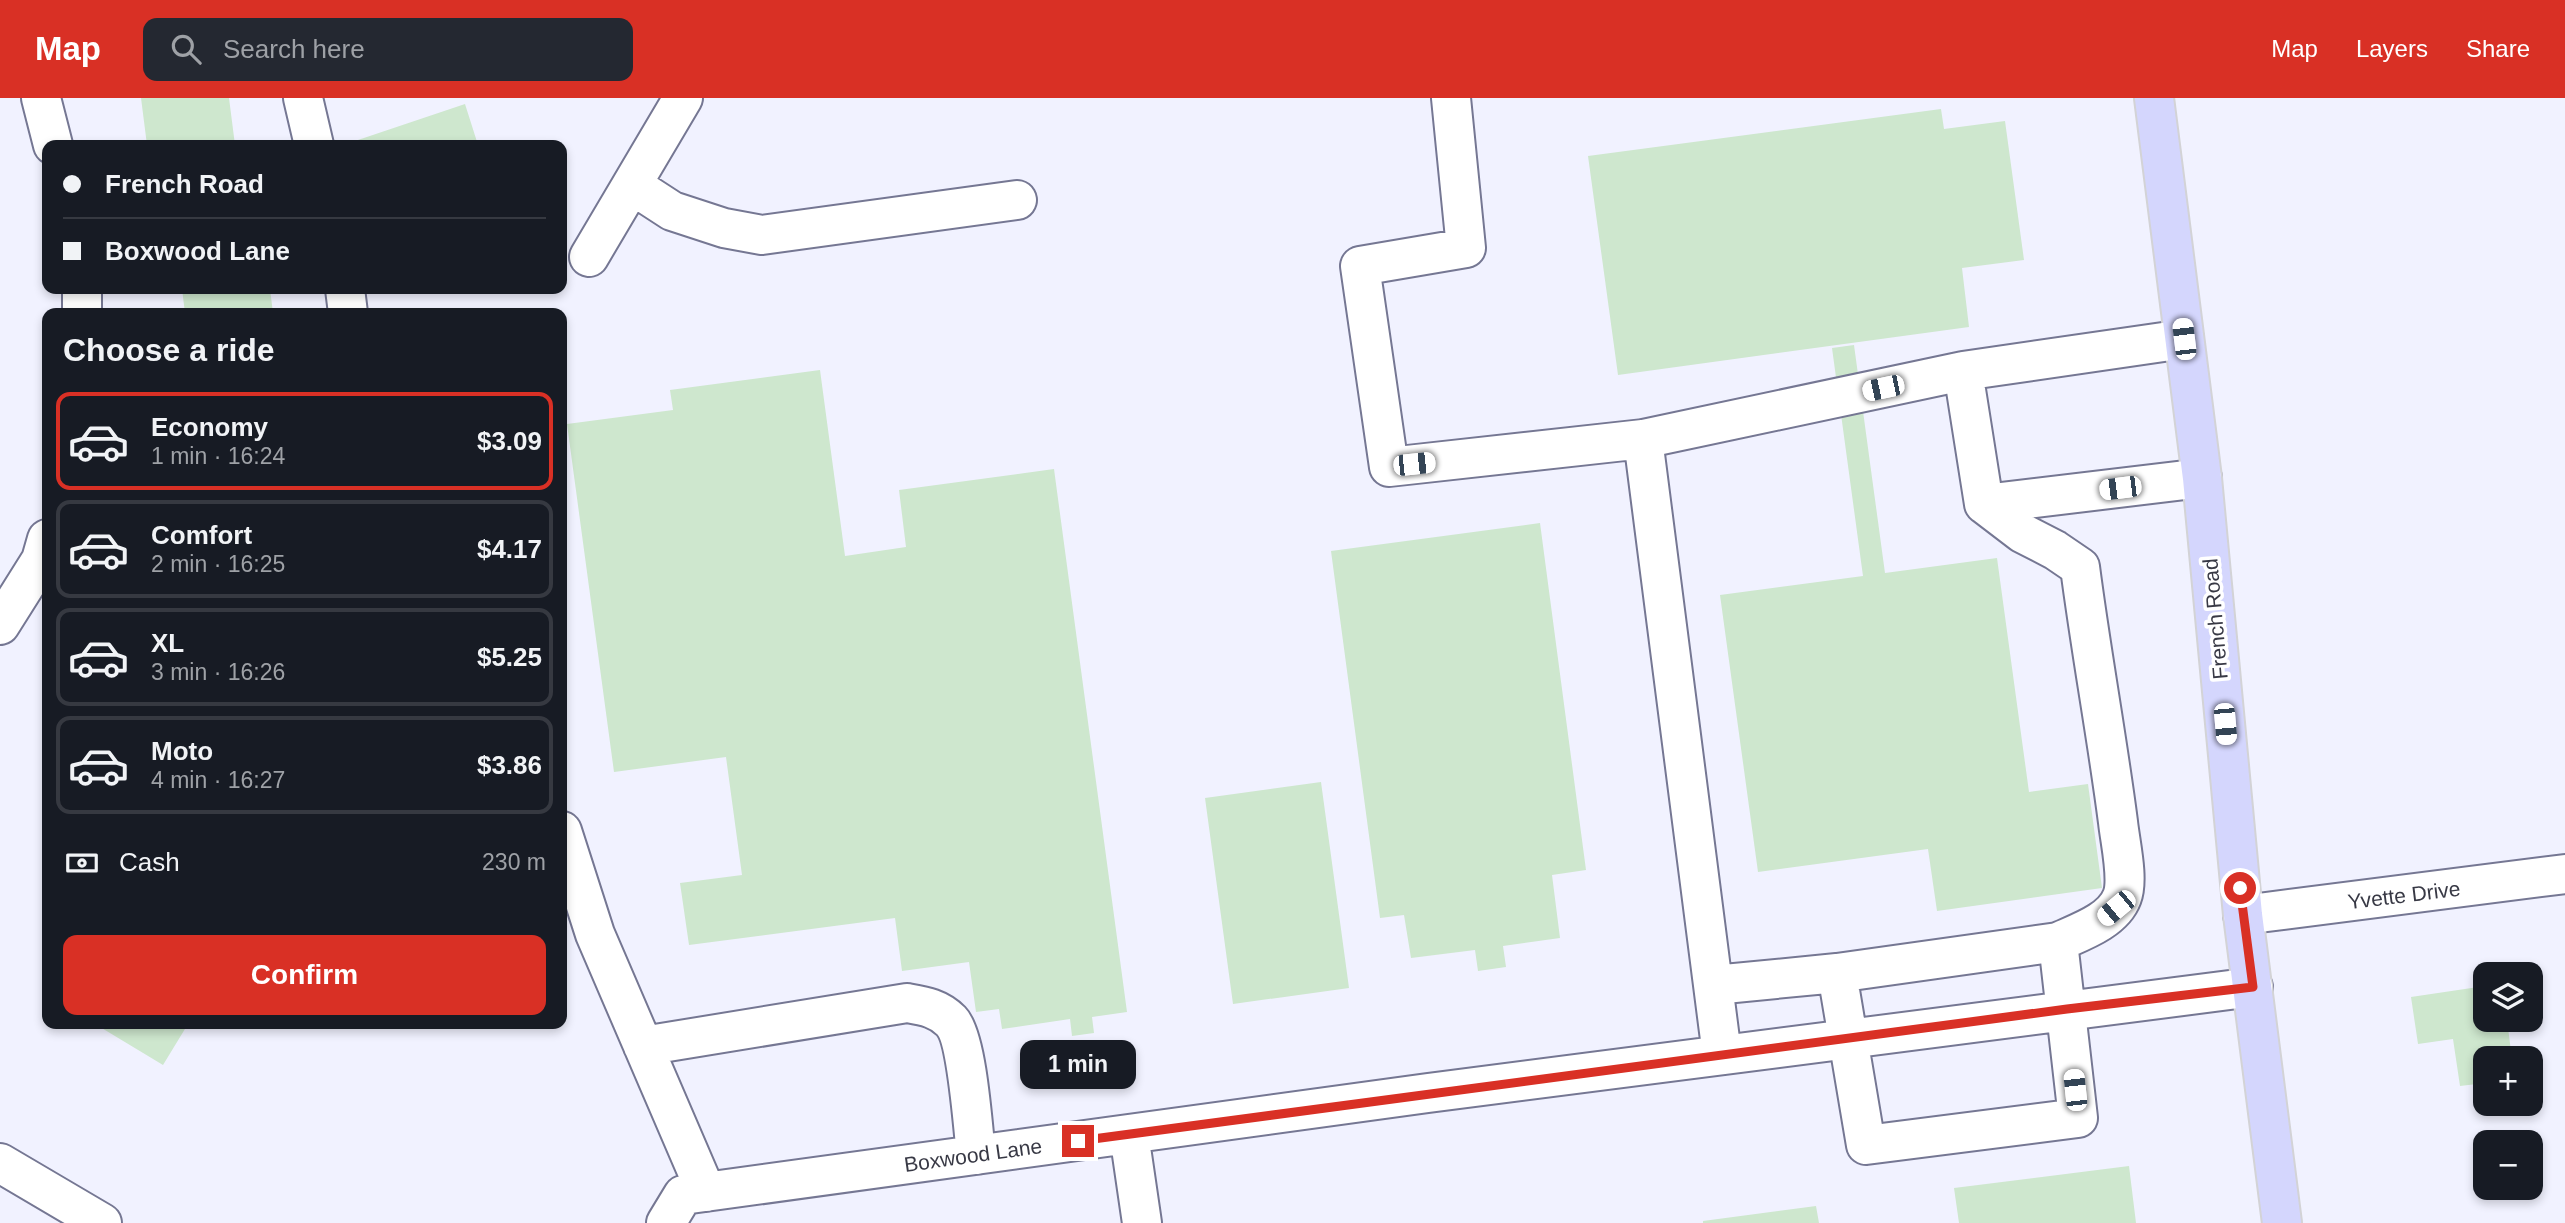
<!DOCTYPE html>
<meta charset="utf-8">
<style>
body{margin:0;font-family:Helvetica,sans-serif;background:#242831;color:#f1f3f6;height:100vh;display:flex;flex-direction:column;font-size:26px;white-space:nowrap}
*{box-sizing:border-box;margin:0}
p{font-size:23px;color:#9ea1a6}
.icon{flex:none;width:38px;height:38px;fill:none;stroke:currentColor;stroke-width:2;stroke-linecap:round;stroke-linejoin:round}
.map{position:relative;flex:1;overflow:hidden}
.sheet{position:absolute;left:42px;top:210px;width:525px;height:721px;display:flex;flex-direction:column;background:#171b24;border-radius:14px;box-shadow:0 4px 10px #0003}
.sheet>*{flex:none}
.top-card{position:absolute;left:42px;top:42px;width:525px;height:154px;border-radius:14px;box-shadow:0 4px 10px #0003;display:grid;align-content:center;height:154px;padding:0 21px;background:#171b24}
.controls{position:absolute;left:2473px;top:864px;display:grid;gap:14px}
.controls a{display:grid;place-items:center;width:70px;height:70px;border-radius:14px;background:#171b24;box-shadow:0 4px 10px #0003;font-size:35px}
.end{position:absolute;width:32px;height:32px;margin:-16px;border:9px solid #d93025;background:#fff;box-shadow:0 0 0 4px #fff}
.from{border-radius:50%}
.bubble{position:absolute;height:49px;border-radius:14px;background:#171b24;box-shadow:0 4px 10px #0003;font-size:23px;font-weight:800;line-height:49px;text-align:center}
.car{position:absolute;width:21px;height:42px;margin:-21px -10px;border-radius:9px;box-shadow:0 0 5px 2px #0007;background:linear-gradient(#fff 24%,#345 0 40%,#fff 0 76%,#345 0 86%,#fff 0)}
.top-card b{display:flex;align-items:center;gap:24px;height:66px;font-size:26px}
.top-card b+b{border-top:2px solid #363941}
.top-card i{width:18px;height:18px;background:#f1f3f6}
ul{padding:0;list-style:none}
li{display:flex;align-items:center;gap:21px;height:98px;margin:0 14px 10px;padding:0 7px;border:4px solid #363941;border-radius:14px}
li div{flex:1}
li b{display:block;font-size:26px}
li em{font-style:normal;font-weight:800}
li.on{border-color:#d93025}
li>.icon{width:63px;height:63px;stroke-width:1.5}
h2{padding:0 21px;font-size:32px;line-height:84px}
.pay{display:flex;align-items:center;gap:18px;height:77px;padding:0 21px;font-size:26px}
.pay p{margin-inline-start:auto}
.primary-button{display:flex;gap:14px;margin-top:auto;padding:14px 21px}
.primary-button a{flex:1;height:80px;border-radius:14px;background:#d93025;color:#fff;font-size:28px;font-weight:800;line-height:80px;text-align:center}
header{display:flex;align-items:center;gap:42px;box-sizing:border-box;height:98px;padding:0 35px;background:#d93025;color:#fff}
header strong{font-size:33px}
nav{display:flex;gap:38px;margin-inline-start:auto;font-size:24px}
.search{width:490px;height:63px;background:#242831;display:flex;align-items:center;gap:18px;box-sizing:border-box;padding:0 24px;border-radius:14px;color:#9ea1a6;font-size:26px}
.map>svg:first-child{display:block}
</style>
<header>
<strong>Map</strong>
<div class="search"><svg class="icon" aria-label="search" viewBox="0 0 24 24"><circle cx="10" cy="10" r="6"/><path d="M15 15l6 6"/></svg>Search here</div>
<nav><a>Map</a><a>Layers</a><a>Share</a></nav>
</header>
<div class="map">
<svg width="2565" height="1125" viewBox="0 0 2565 1125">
<rect width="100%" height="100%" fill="#f1f2ff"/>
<path fill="#cee7ce" d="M141,0h88l6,47h-88z
M465,6l13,41h-129v-2z
M1941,11l3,20 61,-8 19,139 -62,8 7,59 -351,48 -30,-219z
M182,191h88l3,24h-88z
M1854,247l31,228 112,-15 32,234 59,-8 14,104 -165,23 -9,-62 -170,23 -38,-277 143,-19 -31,-228z
M820,272l25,186 61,-9 -7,-57 155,-21 73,543 -35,5 2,16 -22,3 -2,-17 -68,10 -3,-20 -23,3 -7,-50 -67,9 -7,-53 -206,27 -9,-62 62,-8 -16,-118 -112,15 -47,-348 106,-14 -3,-20z
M1540,425l46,347 -34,5 8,63 -57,8 3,21 -28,4 -3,-21 -64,8 -7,-43 -24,3 -49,-367z
M1321,684l28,206 -116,16 -28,-206z
M2485,888v34h22l5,39h-27v24l-25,3 -7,-47 -35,5 -7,-47z
M95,926h93l-25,41z
M2129,1068l7,57h-177l-5,-35z
M1816,1108l3,17h-116v-2z"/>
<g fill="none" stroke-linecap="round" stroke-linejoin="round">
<g stroke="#757793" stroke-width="42">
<path id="minor" d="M41,0l12,47
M303,0l11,47
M1451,0l15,150 -106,18 29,201 254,-28 320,-68
M632,87l40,26 52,17 38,7 255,-35
M589,159l94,-159
M345,191l3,24
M82,215v-24
M2184,241l-221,32 21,133 218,-26
M1643,341l79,616
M1984,406l38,29 33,17 25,17c11,85 27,170 38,255 2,20 11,57 4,75 -9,24 -42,35 -64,45
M0,527l41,-65 6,-21
M562,733l33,103 111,258
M2243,817l322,-41
M2058,844l20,176 -212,27 -29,-172z
M1714,887l123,-12
M643,948l264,-43c17,3 31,5 44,18 16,16 22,107 25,134
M1129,1036l13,89
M0,1065l102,60
M666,1125l17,-28 745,-102 825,-106"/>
</g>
<g stroke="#d3d3d6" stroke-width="42">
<path id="major" d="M2154,0l48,380 41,437 39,308"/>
</g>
<use href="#minor" stroke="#fff" stroke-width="38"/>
<use href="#major" stroke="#d4d6fd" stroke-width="38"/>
</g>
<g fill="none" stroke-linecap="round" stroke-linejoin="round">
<path stroke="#d93025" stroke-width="9" d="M1078,1043l989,-132 186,-22 -13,-99"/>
</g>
<g text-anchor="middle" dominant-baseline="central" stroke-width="7" stroke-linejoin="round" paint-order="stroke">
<g font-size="21" fill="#383945" stroke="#fff">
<text transform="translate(2215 521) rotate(-95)">French Road</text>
<text transform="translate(2404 797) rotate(-7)">Yvette Drive</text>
<text transform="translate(973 1057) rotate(-8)">Boxwood Lane</text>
</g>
</g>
</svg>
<div class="controls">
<a><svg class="icon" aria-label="layers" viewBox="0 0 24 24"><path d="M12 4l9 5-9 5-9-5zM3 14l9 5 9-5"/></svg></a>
<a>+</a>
<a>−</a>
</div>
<i class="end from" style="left:2240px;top:790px"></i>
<i class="end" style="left:1078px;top:1043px"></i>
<div class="bubble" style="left:1020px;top:942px;width:116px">1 min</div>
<i class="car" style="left:2184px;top:241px;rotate:353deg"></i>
<i class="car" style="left:1883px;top:290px;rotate:258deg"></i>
<i class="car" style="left:1414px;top:366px;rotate:84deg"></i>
<i class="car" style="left:2120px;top:390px;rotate:263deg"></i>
<i class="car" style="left:2225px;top:626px;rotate:175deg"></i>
<i class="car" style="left:2116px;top:810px;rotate:230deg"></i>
<i class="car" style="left:2075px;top:992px;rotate:354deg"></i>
<div class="top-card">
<b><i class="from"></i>French Road</b>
<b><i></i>Boxwood Lane</b>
</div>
<section class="sheet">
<h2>Choose a ride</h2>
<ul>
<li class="on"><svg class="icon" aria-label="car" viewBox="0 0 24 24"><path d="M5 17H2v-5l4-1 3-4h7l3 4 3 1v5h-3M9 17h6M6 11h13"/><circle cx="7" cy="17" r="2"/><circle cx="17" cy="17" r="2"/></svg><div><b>Economy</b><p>1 min · 16:24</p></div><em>$3.09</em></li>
<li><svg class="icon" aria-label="car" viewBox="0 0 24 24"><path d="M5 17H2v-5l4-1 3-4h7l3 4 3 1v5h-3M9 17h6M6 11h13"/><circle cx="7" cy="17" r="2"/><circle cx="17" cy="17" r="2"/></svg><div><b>Comfort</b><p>2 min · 16:25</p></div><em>$4.17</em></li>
<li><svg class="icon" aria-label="car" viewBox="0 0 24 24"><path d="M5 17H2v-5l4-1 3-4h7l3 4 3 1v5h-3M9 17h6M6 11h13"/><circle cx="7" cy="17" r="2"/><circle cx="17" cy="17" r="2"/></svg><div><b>XL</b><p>3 min · 16:26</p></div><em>$5.25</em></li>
<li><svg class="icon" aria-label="car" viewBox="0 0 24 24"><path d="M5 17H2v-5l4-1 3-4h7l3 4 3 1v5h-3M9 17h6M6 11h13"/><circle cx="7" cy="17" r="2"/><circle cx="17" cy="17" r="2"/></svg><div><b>Moto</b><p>4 min · 16:27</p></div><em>$3.86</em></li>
</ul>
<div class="pay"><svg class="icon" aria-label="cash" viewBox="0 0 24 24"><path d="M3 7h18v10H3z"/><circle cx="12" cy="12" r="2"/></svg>Cash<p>230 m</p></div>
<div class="primary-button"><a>Confirm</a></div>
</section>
</div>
